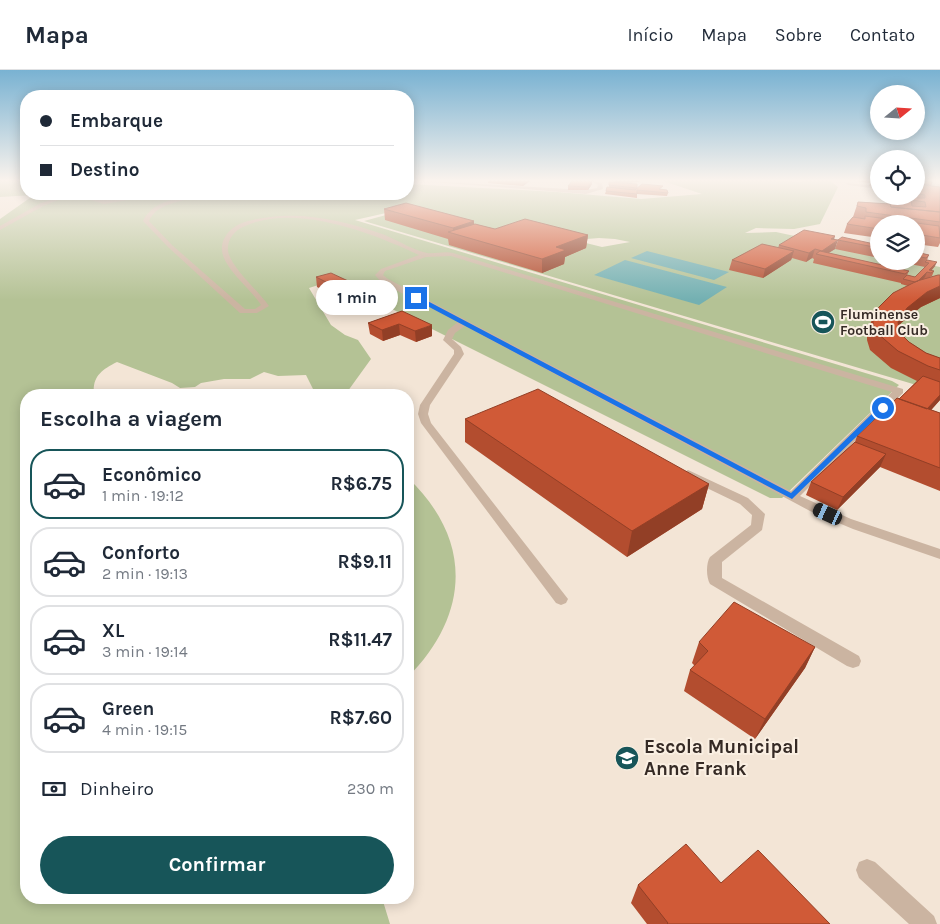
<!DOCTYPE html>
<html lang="pt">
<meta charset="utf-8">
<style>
body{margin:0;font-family:Karla,sans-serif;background:#f6f6f7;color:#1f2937;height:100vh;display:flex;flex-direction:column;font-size:19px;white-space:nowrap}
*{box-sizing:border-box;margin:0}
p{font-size:16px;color:#747a83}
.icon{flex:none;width:28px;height:28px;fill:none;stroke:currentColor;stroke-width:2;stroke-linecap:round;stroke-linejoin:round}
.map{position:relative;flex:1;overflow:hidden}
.sheet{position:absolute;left:20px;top:319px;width:394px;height:515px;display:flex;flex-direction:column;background:#fff;border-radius:20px;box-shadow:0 2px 12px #0003}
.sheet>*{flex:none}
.guide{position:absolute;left:20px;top:20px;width:394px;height:110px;border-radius:20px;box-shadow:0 2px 12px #0003;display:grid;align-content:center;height:110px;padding:0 20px;background:#fff}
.needle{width:32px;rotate:72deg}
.controls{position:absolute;left:870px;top:15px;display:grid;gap:10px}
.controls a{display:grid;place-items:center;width:55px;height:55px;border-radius:50%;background:#fff;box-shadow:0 2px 12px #0003;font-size:25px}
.end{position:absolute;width:22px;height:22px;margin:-11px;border:6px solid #1a73e8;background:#fff;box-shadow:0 0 0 2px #fff}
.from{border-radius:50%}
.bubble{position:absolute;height:35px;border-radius:18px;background:#fff;box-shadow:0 2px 12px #0003;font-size:16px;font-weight:700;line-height:35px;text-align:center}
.car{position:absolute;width:15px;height:30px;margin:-15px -8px;border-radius:6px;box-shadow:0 0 4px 1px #0007;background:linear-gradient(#222 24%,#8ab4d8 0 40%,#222 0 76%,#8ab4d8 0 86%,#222 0)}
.guide b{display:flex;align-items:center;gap:18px;height:48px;font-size:19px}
.guide b+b{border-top:1px solid #e0e1e3}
.guide i{width:12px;height:12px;background:#1f2937}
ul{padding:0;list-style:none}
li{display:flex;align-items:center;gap:15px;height:70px;margin:0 10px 8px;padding:0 10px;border:2px solid #e0e1e3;border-radius:20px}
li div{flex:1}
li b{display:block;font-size:19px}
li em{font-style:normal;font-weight:700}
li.current{border-color:#175559}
li>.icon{width:45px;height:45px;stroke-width:1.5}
h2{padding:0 20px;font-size:22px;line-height:60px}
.pay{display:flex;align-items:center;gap:12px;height:55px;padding:0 20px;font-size:19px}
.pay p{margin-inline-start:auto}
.primary-button{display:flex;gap:10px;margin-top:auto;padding:10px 20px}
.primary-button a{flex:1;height:58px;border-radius:30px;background:#175559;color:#fff;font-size:20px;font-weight:700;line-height:58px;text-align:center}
header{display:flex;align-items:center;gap:30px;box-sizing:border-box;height:70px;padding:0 25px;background:#fff;border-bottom:1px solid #e0e1e3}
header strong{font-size:24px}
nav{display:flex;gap:28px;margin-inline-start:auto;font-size:18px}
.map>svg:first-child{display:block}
</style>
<header>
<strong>Mapa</strong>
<nav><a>Início</a><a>Mapa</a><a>Sobre</a><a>Contato</a></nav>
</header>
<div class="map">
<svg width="940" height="854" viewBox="0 0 940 854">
<rect width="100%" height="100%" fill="#f3e5d6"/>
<path fill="#b4c295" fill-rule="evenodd" d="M0,110h26v14h382v-10l149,8 84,7 61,-5 -42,-14h112l29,2 2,-2h26l9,7 -18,37 -26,5 -38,-1 -11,5 31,-1 103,22v7h33l28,6v125l-576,-171 33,-9 -2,-1 -40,9 537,161 7,4 -117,113h-12l-436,-218 -25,8 22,37 14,10 13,5 13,19 -26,36h-29l-10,-20 -28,1 -14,-4 -14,7h-26l-23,4 -6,4 -15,1 -8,-5 -55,-21c-16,8 -25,15 -23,33h-68v503h356l8,26h-390v-705l34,-24 -34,2zM599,168l16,1 15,3 -28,5 -28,-7z
M408,408c65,62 62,136 0,199z"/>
<path fill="#73b0b2" d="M647,181l82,21 -15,8 -83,-22z
M625,190l102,27 -28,18 -105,-30z"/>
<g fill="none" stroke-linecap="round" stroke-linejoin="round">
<path fill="#cbb4a1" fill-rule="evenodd" d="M408,110l178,10 11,-2 1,-3 -8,-5 12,3 1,6 -17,5z
M916,112l24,2v4l-24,-3z
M846,113l33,3v3l-31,-4z
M68,124h7l-30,11 -45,25v-4l41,-23z
M118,124h10l-26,6 63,-6 -61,10 -14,-4z
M193,124h8c-17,9 -43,7 -52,27l23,24 73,64h10l6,-4c-10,-16 -38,-37 -39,-55 -1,-15 13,-26 26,-29 46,-12 92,-2 137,14 12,5 30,16 42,18 8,1 18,-2 26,0l450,136v4l-103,103 51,23 89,30v10l-87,-30 -43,-18 -345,-185 -10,7 -3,6 9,8 3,7 -34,51 -2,9 3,9 137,176 -2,4 -5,2 -5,-2 -135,-180 -3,-9 2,-9 34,-51v-4l-11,-10 5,-10 10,-8 -76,-39 -7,-8 6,-6 38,-14c-46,-22 -126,-53 -176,-28 -9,4 -16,13 -15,24 3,17 31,40 41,55l-12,7h-17l-72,-66 -25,-26c9,-19 32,-22 50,-27zM451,186l441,136 -101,99 -403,-212 -5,-4 2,-4 41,-14z
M688,400l60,28 17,16 -3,16 -40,32v16l137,78 2,5 -2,5 -6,2 -6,-2 -137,-82c-4,-7 -4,-21 0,-27l41,-32 1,-10 -12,-11 -56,-27 -2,-3z
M867,789l8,3 59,54 3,8h-28l-50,-46 -3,-8 3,-8z"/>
</g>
<path fill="#b34d2f" d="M488,110h43l-8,6 -35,-3z
M611,110h29l-1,2 -15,1 13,5 26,1 5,4 -1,3 -30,-2v4l-32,-4 1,-3 3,-4v-2l5,-3z
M847,110h32v7l-10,-1 1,-3z
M916,110l15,5v1l9,1v56l-2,4 -22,-3v-20h-37v14l-35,-5 3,-9 6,-7 5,-15 28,2 2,-8h28z
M592,114l-4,6h-20v-4z
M384,139l90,15 21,5 93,6 -2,13 -21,9 -1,7 -22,9 -93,-28 -1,-6 -63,-19z
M834,169l1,10 -7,4 81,18 -2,4 8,2 10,-10 -30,-6h21v-9l13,3 -2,5 8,6 -4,5h3l-2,5 -2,1 10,-2v23l-19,9 -20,16 -2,3 1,7 9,9 17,11 14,5v42l-9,10 9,3v78l-60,-24 -43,43 -31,-15 5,-13 44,-40 2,-6 42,-37 18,-18 -26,-13 -21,-18 -3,-10v-8l6,-15 35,-31 -7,-2v-1l-88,-20 1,-4 -2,-1 -6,4 -14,-4 -1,2 -28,18 -34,-8 3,-10 46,-12 1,-3z
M838,170l41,5v13l-44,-9z
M316,207l60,17 1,10 -16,5 -44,-22z
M402,241l30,25 -16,6 -16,-7 -17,6 -13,-7 -2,-11z
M465,349l244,65 -7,25 -75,48 -162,-115z
M699,572l116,5 -10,21 -50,71 -71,-48 6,-21 5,-4 -3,-3z
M721,813l109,41h-183l-16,-21 7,-18z"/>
<path fill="#923f26" d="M526,110h5l-8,6 1,-4z
M592,110v4l-4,6v-3z
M617,110h23l-1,2 -22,1z
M474,151v12h-21v-5z
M588,165l-2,13 -21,9 -1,7 -22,9v-14l14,-12z
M835,166l-2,8 5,-4 -3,9 -11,7 -4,-1 2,-4 9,-12z
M815,179l-3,9 -6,4 3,-9z
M794,181l-3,9 -28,18 2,-9z
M937,192l-2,4 -6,7v-3z
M927,202l-2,5 -10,10 2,-5z
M940,216v12l-19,9 -20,16 -10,15 7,-16 9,-14 20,-16z
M376,224l1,10 -16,5 -1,-10z
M399,254l1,11 -17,6 -1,-11z
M432,255v11l-16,6 -1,-11z
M940,325v5l-23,26 6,-12z
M886,384l-6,13 -43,43 6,-13z
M709,414l-7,25 -75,48 5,-26z
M815,577l-10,21 -50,71 10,-20z"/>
<path fill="#d05a37" stroke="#923f26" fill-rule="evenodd" d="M498,110h28l-2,2z
M573,110h19l-4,7 -20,-1z
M916,110l16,2 -1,3 -15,-2z
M609,112l28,2v4l-28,-3z
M642,114l21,2 -4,3 8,1 1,3 -31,-3v4l-31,-3 1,-4 28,3z
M916,114l24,3v25l-49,-5 -1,-3h-1v-8h27zM917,124l8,1v3h-8zM911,130l14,2 1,5 -14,-1z
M858,132l32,2 1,3 49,5v10l-74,-10v-4l-9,-2z
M406,133l68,18 -21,7 -69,-19z
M865,146l74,10 1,12 -24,-4v-10h-37v5l-32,-5 6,-7 12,2z
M525,149l63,16 -32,12 10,3 -24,9 -94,-27 27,-8 20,5z
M804,160l31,6 -4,3 7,1 -16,11 -7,-2 -6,4 -30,-8z
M842,167l37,8v3l-41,-8z
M762,174l32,7 -29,18 -33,-9z
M820,181l89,20 -4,3 -89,-20z
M916,182l13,3 -3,3 -10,-2z
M927,190l10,2 -8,8 5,1 -3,2 -4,-1 -9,9 -3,1 -12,-3 4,-4 8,2 14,-14 -4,-1z
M331,203l45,21 -16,5 -44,-22z
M938,205h2v11l-13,6 -20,16 -9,14 2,11 9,9 17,11 14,5v12l-12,-4 -30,-15 -21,-18 -4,-9v-7l4,-8 16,-16 24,-12z
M402,241l30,14 -17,6 -16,-7 -17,6 -14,-7z
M923,306l17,6v13l-13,14 -28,-10z
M538,319l171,95 -77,47 -167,-112z
M897,328l43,15v55l-83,-32z
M855,372l31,12 -43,43 -32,-15z
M734,532l81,45 -50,72 -75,-49 18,-19 -9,-9z
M686,774l35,39 37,-33 72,74h-163l1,-1 -30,-38z"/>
<linearGradient id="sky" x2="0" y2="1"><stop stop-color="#79b2d2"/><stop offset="0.48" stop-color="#faf3ed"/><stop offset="1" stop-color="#faf3ed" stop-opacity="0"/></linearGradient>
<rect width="940" height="230" fill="url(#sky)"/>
<path fill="#1a73e8" d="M414,226h4l373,197 89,-87 6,2 -94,91 -378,-200z"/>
<defs>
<g id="stadium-disc" transform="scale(1.25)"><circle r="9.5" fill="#175559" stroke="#faefe2"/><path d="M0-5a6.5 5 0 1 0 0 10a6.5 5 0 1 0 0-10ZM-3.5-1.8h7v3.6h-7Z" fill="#fff"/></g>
<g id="school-disc" transform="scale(1.25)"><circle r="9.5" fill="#175559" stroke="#faefe2"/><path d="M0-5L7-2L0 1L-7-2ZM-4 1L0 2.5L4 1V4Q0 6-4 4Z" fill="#fff"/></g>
</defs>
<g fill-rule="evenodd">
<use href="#stadium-disc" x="823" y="252"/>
<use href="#school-disc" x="627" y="688"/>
</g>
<g text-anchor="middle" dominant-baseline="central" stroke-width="4" stroke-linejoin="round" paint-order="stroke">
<g font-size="14" font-weight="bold" fill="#352a25" stroke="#faefe2" text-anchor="start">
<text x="840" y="244">Fluminense<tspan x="840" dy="16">Football Club</tspan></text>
</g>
<g font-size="19" font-weight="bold" fill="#352a25" stroke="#faefe2" text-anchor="start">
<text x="644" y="677">Escola Municipal<tspan x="644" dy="22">Anne Frank</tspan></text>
</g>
</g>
</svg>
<div class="controls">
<a><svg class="needle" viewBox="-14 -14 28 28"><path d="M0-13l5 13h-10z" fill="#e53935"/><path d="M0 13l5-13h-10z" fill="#747a83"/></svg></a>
<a><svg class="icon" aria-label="locate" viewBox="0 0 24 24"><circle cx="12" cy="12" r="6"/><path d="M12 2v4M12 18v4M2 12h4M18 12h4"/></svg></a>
<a><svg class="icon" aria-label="layers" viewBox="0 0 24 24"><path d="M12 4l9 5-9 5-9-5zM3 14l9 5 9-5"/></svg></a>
</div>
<i class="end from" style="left:883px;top:338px"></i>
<i class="end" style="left:416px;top:228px"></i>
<div class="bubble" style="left:316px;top:210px;width:82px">1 min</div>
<i class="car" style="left:828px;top:444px;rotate:295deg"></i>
<div class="guide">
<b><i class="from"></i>Embarque</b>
<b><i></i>Destino</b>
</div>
<section class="sheet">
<h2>Escolha a viagem</h2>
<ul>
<li class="current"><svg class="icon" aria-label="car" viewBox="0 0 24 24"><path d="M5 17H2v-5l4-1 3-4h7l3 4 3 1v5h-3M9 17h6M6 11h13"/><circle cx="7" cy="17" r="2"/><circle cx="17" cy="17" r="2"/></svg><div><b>Econômico</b><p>1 min · 19:12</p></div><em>R$6.75</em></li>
<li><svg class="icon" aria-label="car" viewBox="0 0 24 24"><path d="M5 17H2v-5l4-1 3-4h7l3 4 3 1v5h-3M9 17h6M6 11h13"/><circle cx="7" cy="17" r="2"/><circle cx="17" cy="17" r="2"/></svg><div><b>Conforto</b><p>2 min · 19:13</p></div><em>R$9.11</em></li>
<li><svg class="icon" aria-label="car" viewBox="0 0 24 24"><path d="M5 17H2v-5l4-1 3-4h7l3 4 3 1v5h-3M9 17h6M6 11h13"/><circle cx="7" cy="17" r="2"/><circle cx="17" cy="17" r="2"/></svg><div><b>XL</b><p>3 min · 19:14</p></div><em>R$11.47</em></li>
<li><svg class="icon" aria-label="car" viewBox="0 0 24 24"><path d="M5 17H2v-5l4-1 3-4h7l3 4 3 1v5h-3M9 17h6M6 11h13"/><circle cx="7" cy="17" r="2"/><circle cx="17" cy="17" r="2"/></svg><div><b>Green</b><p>4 min · 19:15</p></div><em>R$7.60</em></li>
</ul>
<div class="pay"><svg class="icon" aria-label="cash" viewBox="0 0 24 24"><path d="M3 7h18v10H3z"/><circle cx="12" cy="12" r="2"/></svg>Dinheiro<p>230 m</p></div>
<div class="primary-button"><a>Confirmar</a></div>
</section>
</div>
